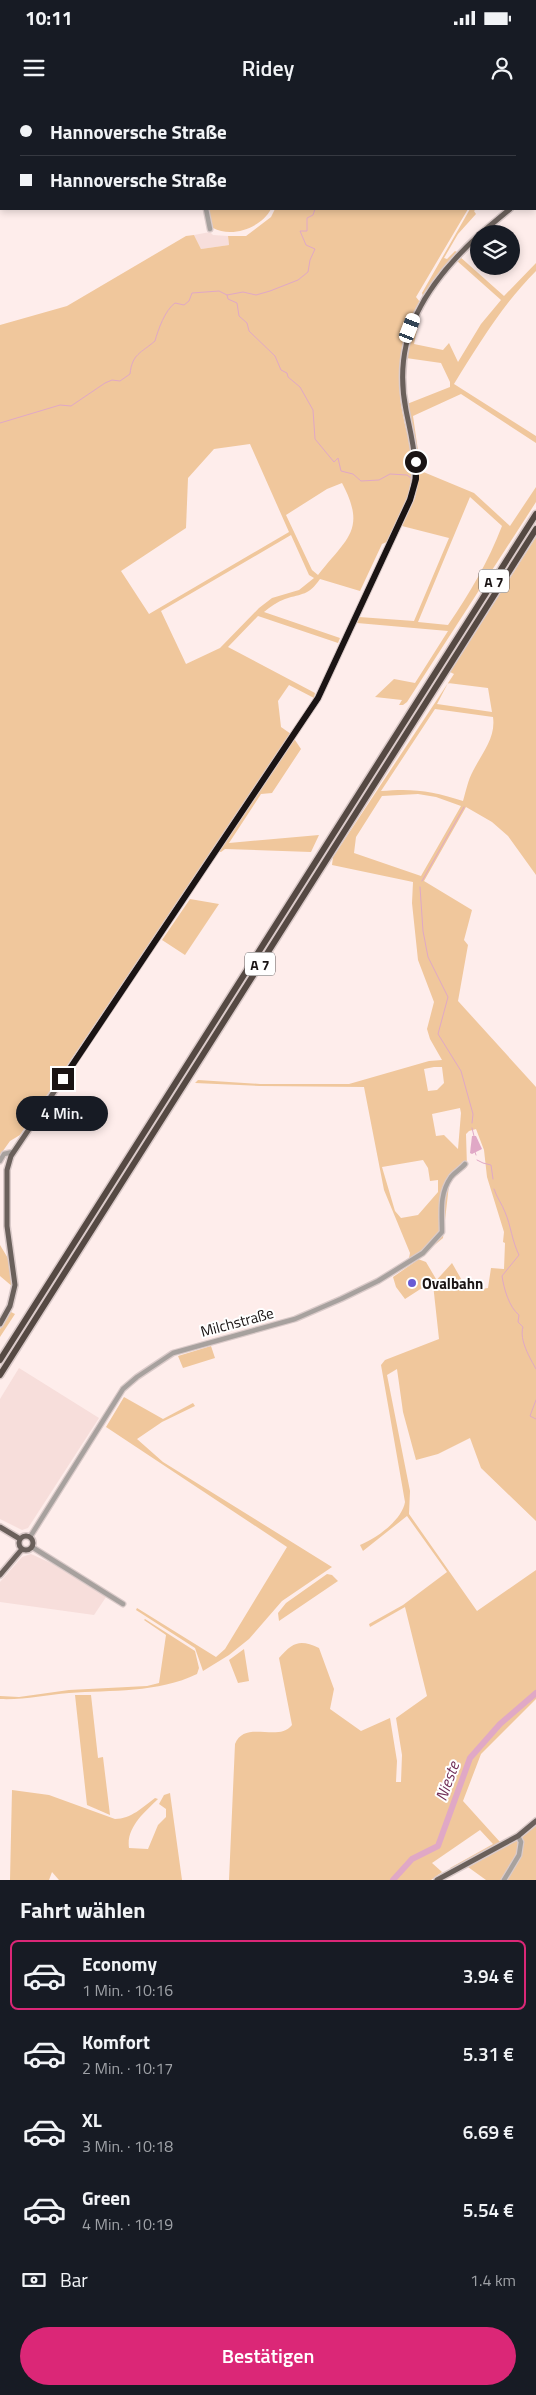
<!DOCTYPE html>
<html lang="de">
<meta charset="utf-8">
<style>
body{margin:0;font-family:"Titillium Web",sans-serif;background:#20242c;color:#f1f3f6;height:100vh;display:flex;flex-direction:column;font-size:19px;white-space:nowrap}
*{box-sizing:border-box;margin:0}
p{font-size:16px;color:#9ea1a6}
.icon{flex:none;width:28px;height:28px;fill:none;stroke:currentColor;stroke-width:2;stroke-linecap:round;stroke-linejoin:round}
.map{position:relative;height:1780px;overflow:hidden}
.details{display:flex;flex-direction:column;background:#171b24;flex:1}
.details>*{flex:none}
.banner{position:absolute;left:0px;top:0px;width:536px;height:110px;box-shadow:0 2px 8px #0003;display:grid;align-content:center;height:110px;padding:0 20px;background:#171b24}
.controls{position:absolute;left:470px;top:125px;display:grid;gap:10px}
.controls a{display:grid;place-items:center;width:50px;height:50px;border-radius:50%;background:#171b24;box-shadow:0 2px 8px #0003;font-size:25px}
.end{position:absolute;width:22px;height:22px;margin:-11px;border:6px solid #1a1414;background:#fff;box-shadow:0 0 0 2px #fff}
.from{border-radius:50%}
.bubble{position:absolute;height:35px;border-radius:18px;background:#171b24;box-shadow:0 2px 8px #0003;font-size:16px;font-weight:600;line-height:35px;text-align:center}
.car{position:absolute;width:15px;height:30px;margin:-15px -8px;border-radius:6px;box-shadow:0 0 4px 1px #0007;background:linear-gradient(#fff 24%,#345 0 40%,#fff 0 76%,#345 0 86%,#fff 0)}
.banner b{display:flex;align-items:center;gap:18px;height:48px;font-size:19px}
.banner b+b{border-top:1px solid #363941}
.banner i{width:12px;height:12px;background:#f1f3f6}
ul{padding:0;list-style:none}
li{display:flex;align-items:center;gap:15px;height:70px;margin:0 10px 8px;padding:0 10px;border:2px solid transparent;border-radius:8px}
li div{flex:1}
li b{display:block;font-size:19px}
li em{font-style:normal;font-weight:600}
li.active{border-color:#db2777}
li>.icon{width:45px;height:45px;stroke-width:1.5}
h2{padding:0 20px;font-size:22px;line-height:60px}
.pay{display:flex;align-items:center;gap:12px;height:55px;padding:0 20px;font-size:19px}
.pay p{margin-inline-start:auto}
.cta{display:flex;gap:10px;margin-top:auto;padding:10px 20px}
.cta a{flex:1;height:58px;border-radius:30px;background:#db2777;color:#fff;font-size:20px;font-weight:600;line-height:58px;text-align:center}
.status{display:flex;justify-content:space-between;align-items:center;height:35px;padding:0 25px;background:#171b24;direction:ltr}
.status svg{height:14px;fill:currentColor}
header{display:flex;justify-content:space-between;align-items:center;height:65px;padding:0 20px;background:#171b24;font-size:22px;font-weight:600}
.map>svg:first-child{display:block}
</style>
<div class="status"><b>10:11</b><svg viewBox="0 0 49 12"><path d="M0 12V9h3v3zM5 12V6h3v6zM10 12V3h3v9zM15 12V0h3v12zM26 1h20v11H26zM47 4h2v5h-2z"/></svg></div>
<header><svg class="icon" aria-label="menu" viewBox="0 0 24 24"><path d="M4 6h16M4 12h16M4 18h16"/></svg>Ridey<svg class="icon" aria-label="person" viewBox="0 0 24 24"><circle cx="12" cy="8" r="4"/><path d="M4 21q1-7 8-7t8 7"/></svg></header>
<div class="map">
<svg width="536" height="1780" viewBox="0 0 536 1780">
<rect width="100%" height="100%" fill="#feedeb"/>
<path fill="#f7dedb" d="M210,132l3,3 15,1 1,9 -28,4 -7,-14z
M19,1268l80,50 -71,110 -6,2 -22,-11v-120z
M31,1454l22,10 53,33 -12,18 -94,-13v-20l22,-25z"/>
<path fill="#f0c79c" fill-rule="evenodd" d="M272,0h121l-5,1z
M407,0h129v64l-1,-63z
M208,109h63c-10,19 -39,29 -58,19z
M275,109h193l-52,88 4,5c-16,33 -25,72 -18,108 3,18 10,37 11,56 1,26 -14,52 -24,75l-7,3 -22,47 -40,-12c-12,17 -17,14 -35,20 -8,3 -15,8 -21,13l76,26 -2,5 -80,-27 -30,31 87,46 -1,5 -25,-13 -11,16 3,26 10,7 10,15 -29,44 -11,1 -32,49 90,-8 -8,17 -86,-3 -4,3 -8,-2 -193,285 -10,6 -10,14v-830l67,-19 119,-70 8,-1 7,14 28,-4 -1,-9h18l25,-19zM250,344l39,88 -140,82 -28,-43 65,-43 2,-50 26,-29zM342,383c25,47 5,55 -24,92l-6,-5 -26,-55 41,-26zM291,435l18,40 5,3 -15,12 -27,8 -13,10 -39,40 -34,16 -25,-53z
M470,109h6l-2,2 2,3 -18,20 -14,24 3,1 8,-8 2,1 -34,44 -1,-3z
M459,156l45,40 32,-33v8c-34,34 -57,73 -82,113l82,52v7l-75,-49 -48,22 8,55 53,22 36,33 26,-39v15l-129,200 -4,3h-4l3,-5 -27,-3 19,-18 21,4 33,-52 -91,-8 2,-6 55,4 35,-83 -47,-12 13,-28 3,-28 -11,-66 43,-17v-5l-9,-19 -35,-5 7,-34 5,1 -4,19 29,6 6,-7 9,19 23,-38 20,-24 -45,-40zM470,397l32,29c-14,36 -32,67 -54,99l-30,-3z
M536,437v338l-28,-39 -16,-14 -26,-15 -42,74 48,29 -8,30 4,5 -10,56 78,86v434l-55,-53 -11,-30 -32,16 -22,6 -13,-48 -6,-43 -10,6 23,116 -1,23 68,97 59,-41v129l-55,55 -18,47 37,41 16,-9 20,-16v63h-50l-18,-13 -13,6 -5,-5 43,-24 -13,-14 -48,33 10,9 -11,8h-202l6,-136c10,-25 43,-1 57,-19l-13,-67c14,-16 21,-19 40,-10l15,41 -4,20 31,22 29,-13 7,43 -1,21h5l1,-27 -6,-37 31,-22 -22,-89 -35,20 -1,-3 34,-19 44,-33 -40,-56 -44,35 -3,-6c17,-7 42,-25 45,-43l-24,-137 4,-5 54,-21 -6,-55 19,-21 16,28 20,-3 3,-20 13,1 1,-26 -2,-1 1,-10 -17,-55 -3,-27 -8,-21 -7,2 -3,3 1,33 -13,10 -5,8 -6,53 -25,21 8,3 10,17 -31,20 -9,-12 -3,-10 23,-16 -6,3 -1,-6 1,-5 -26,-63 -20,-103 -104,-1 -65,-3 3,-3 62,4h89l80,-23 13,-1 -12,-21 -3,-10 7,-27 -16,-42 -6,-57 1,-21 -81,-17 1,-8 121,-183 -4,-2zM448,583l40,5 4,24 -55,-8zM435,609l58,8c3,21 -11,36 -20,54 -5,9 -7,20 -10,30 -30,-10 -50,-13 -82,-10zM418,694l18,3 25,9 -40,70 -67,-23 2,-16 26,-41zM434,967h8l2,16 -7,7 -9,1 -4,-22zM460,1008l1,5 -3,36 -14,-14 -8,1 -4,-22zM423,1060l5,8 2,13 8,-1v12l-20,23 -17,3 -6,-7 -13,-44z
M190,799l29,5 -34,51 -23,-15z
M0,1145l9,15 4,27 -13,-11z
M11,1212l4,2 -15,23v-8z
M211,1246l4,12 -32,10 -5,-12z
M124,1297l39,22 30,-16 2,3 -33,16 -25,17 26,23 169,105 -50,34 -33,38 -20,16 -26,16 -8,-23 -59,-38 1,-2 79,49 9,-8 62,-102 -181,-120z
M327,1474l5,1 6,6 -59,40 -1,-8 8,-10z
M145,1519l50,32 4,17 -2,6c-39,19 -86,16 -128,19 -24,2 -45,7 -69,6v-3l19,1 50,-7 78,-4 12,-3 7,-48 -22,-15z
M244,1549l5,32 -11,2 -9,-23z
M75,1595h16l7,63 5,-1 7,58 -23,-10z
M12,1690l37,5 66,24c16,0 28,-12 40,-21l3,1c-13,13 -32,28 -29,49l19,1 10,-24 8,-8v-8l-7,-5 5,-9 6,-2 12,87h-123l-7,-8 -3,8h-39z"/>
<path fill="#e0a8c6" d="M472,1036h4l6,13 -10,5 -2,-1z"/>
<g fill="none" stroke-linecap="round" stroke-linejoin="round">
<path stroke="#e0a8c6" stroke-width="1" d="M535,1h1
M227,195l1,4 9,4 2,13 8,7 2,8 26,25 6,14 6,3 1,4 12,10 13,23 2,29 19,23 4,-4 3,13 12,3 8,7 18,-1 11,-6 17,1 5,4
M0,323l60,-18 11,1 34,-23 7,-3 8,1 10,-7c2,-20 11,-21 25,-33 3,-11 10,-31 20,-38l9,2 5,-4 3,-8 27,-2 8,4 16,-3 13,3 14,-4 28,-11 10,-8 2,-12 5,-11 -9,-4 -6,-14h7v-13l6,-3 2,-6
M422,781l42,-74
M420,787l3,44 5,26 20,40 -10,37 23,37 12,43 -1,9
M472,1028l2,8
M475,1052l1,3
M477,1060l6,3 8,2 2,14
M494,1089c3,9 8,15 11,23 6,14 7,29 14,43l-17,21c2,13 7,31 17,39l-1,7 5,5c-4,13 7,31 13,42
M536,1300l-6,16 6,3"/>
<path stroke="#e0a8c6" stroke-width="6" d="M393,1780l19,-21 26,-13 32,-88 30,-34 36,-31"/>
<g stroke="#dacac9" stroke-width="7">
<path id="minor" d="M181,0v1
M206,109l4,20
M0,1061l4,-7 9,-2
M30,1437l93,-148 14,-12 36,-24 122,-34 46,-20 37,-18 45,-28 19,-21c0,-20 -3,-38 9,-55 4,-5 10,-8 14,-13
M32,1447l91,57
M504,1780l15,-25 2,-13 -3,-6"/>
</g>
<g stroke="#dacac9" stroke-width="8">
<path id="major" d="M535,89l1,-1
M480,134l30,-25
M0,1224l10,-18 5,-21 -8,-59v-56l4,-14 307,-458 92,-198c11,-31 2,-59 -4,-90 -15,-74 21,-127 73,-175
M0,1427l20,12
M19 1443a7 7 0 1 1 14 0a7 7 0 1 1-14 0Z
M0,1475l22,-26
M437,1780l81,-44 18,-15"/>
</g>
<g stroke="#dacac9" stroke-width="9">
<path id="highway" d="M0,1260l536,-846
M0,1275l536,-846"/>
</g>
<use href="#minor" stroke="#a7a19e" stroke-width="4.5"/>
<use href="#major" stroke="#6a605b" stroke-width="5"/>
<use href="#highway" stroke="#554943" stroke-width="6"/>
</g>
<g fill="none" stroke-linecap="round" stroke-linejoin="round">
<path stroke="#1a1414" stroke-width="6" d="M63,979l255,-381 92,-198 6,-21v-17"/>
</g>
<circle fill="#685ad4" stroke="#fff" stroke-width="2" cx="412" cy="1183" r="5"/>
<g text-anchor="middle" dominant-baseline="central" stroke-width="4" stroke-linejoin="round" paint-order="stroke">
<g fill="#fff" stroke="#5f5a5a" stroke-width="1">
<rect x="479" y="469.5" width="30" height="23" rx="4"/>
<rect x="245" y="852.5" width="30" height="23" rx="4"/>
</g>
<g font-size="14" font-weight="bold" fill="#1a1414">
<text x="494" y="481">A 7</text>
<text x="260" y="864">A 7</text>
</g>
<g font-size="15" font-weight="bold" fill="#1a1414" stroke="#fff" text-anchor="start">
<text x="422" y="1183">Ovalbahn</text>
</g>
<g font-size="15" fill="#1a1414" stroke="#fff">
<text transform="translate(237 1222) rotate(-15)">Milchstraße</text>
</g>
<g font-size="16" font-style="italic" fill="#712e57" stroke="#fff">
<text transform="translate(447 1681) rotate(-70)">Nieste</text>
</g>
</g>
</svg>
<div class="controls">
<a><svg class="icon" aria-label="layers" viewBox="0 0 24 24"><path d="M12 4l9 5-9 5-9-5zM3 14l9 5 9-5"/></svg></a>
</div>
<i class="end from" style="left:416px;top:362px"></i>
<i class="end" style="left:63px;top:979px"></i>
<div class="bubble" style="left:16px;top:996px;width:92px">4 Min.</div>
<i class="car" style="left:410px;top:228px;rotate:21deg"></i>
<div class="banner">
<b><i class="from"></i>Hannoversche Straße</b>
<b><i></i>Hannoversche Straße</b>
</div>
</div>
<section class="details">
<h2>Fahrt wählen</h2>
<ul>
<li class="active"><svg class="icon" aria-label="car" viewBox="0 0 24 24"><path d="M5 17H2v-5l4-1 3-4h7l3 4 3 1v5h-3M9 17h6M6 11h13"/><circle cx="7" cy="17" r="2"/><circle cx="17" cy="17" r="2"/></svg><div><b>Economy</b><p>1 Min. · 10:16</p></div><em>3.94 €</em></li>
<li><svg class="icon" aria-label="car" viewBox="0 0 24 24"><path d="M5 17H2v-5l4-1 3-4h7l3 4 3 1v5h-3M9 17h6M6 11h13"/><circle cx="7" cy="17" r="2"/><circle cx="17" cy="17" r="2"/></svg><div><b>Komfort</b><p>2 Min. · 10:17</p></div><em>5.31 €</em></li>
<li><svg class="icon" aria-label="car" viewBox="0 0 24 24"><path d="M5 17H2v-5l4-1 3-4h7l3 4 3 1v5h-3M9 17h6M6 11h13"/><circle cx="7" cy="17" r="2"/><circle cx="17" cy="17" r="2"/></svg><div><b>XL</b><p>3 Min. · 10:18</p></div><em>6.69 €</em></li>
<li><svg class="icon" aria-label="car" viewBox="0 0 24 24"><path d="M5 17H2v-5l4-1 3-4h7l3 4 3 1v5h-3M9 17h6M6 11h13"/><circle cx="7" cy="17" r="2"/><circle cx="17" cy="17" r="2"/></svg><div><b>Green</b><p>4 Min. · 10:19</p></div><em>5.54 €</em></li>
</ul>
<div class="pay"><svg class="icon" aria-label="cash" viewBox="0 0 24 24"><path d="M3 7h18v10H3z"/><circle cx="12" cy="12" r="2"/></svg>Bar<p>1.4 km</p></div>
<div class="cta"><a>Bestätigen</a></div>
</section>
